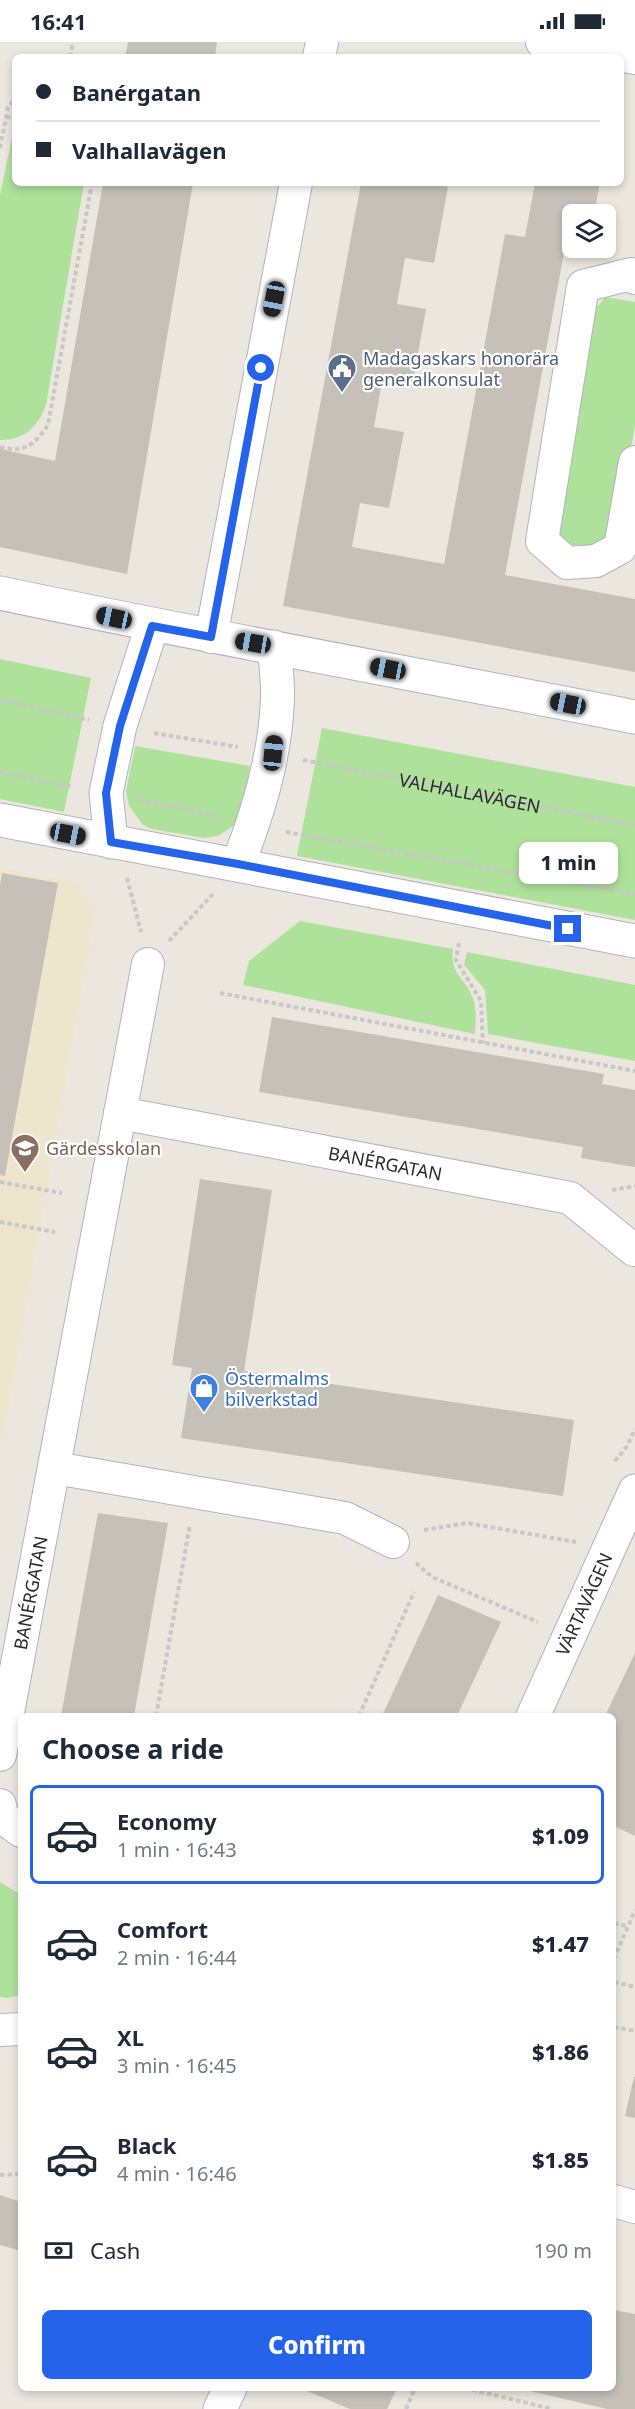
<!DOCTYPE html>
<meta charset="utf-8">
<style>
body{margin:0;font-family:"Noto Sans",sans-serif;background:#f6f6f7;color:#1f2937;height:100vh;display:flex;flex-direction:column;font-size:22px;white-space:nowrap}
*{box-sizing:border-box;margin:0}
p{font-size:20px;color:#747a83}
.icon{flex:none;width:33px;height:33px;fill:none;stroke:currentColor;stroke-width:2;stroke-linecap:round;stroke-linejoin:round}
.map{position:relative;flex:1;overflow:hidden}
.drawer{position:absolute;left:18px;top:1671px;width:598px;height:678px;display:flex;flex-direction:column;background:#fff;border-radius:9px;box-shadow:0 3px 9px #0003}
.drawer>*{flex:none}
.banner{position:absolute;left:12px;top:12px;width:612px;height:132px;border-radius:9px;box-shadow:0 3px 9px #0003;display:grid;align-content:center;height:132px;padding:0 24px;background:#fff}
.fabs{position:absolute;left:562px;top:162px;display:grid;gap:12px}
.fabs a{display:grid;place-items:center;width:54px;height:54px;border-radius:9px;background:#fff;box-shadow:0 3px 9px #0003;font-size:30px}
.end{position:absolute;width:27px;height:27px;margin:-14px;border:8px solid #2563eb;background:#fff;box-shadow:0 0 0 3px #fff}
.from{border-radius:50%}
.bubble{position:absolute;height:42px;border-radius:9px;background:#fff;box-shadow:0 3px 9px #0003;font-size:20px;font-weight:800;line-height:42px;text-align:center}
.car{position:absolute;width:18px;height:36px;margin:-18px -9px;border-radius:8px;box-shadow:0 0 4px 2px #0007;background:linear-gradient(#222 24%,#8ab4d8 0 40%,#222 0 76%,#8ab4d8 0 86%,#222 0)}
.banner b{display:flex;align-items:center;gap:21px;height:57px;font-size:22px}
.banner b+b{border-top:2px solid #e0e1e3}
.banner i{width:15px;height:15px;background:#1f2937}
ul{padding:0;list-style:none}
li{display:flex;align-items:center;gap:18px;height:99px;margin:0 12px 9px;padding:0 12px;border:3px solid transparent;border-radius:9px}
li div{flex:1}
li b{display:block;font-size:22px}
li em{font-style:normal;font-weight:800}
li.active{border-color:#2563eb}
li>.icon{width:54px;height:54px;stroke-width:1.5}
h2{padding:0 24px;font-size:27px;line-height:72px}
.pay{display:flex;align-items:center;gap:15px;height:66px;padding:0 24px;font-size:22px}
.pay p{margin-inline-start:auto}
.button{display:flex;gap:12px;margin-top:auto;padding:12px 24px}
.button a{flex:1;height:69px;border-radius:9px;background:#2563eb;color:#fff;font-size:24px;font-weight:800;line-height:69px;text-align:center}
.status{display:flex;justify-content:space-between;align-items:center;height:42px;padding:0 30px;background:#fff;direction:ltr}
.status svg{height:16px;fill:currentColor}
.map>svg:first-child{display:block}
</style>
<div class="status"><b>16:41</b><svg viewBox="0 0 49 12"><path d="M0 12V9h3v3zM5 12V6h3v6zM10 12V3h3v9zM15 12V0h3v12zM26 1h20v11H26zM47 4h2v5h-2z"/></svg></div>
<div class="map">
<svg width="635" height="2367" viewBox="0 0 635 2367">
<rect width="100%" height="100%" fill="#ece7de"/>
<path fill="#eee5cd" d="M0,826l79,15 16,30 -91,521 -4,-1z"/>
<path fill="#aee29b" d="M15,81v60h69l-38,222c-8,22 -22,35 -46,35v-245z
M605,255l30,5v124l-21,115 -15,8 -39,-6 -3,-9 32,-227 10,-2z
M0,617l91,19 -27,134 -64,-13z
M322,686l313,59v133l-338,-64z
M135,704l115,20 -9,50 -9,11 -14,9 -15,2 -51,-9 -9,-4 -14,-19 -3,-15z
M300,879l153,28c-3,27 11,26 19,47 5,11 4,26 3,38l-232,-49 6,-24z
M467,910l168,33v76l-147,-27 -3,-44 -21,-25z
M0,1840l21,13v100l-14,3 -7,-1z"/>
<path fill="#c5c1b9" d="M128,0h89l-2,15h-90z
M103,141h90l-66,391 -127,-27v-98l55,12z
M361,141h66l21,4 -14,76 -29,-5 -8,46 29,5 -14,78 -30,-5 -8,45 30,5 -15,76 -29,-5 -8,44 92,17 61,-330 20,3 10,-54h65l-6,31h-21v34l-8,-1 -60,328 130,24v73l-352,-66z
M2,831l56,10 -53,293 -5,-1v-290z
M272,975l332,57 -2,10 33,6v77l-54,-9 2,-11 -324,-55z
M200,1137l72,11 -28,181 330,49 -11,76 -382,-58 11,-70 -20,-3z
M98,1471l70,10 -34,193h-73z
M438,1553l63,27 -44,94h-75z
M635,1611v183l-21,-10v-110h-9z
M634,2035h1v41l-10,-2z
M0,2153l21,7v49l-21,-6z
M614,2268l21,4v95h-28l-86,-20 93,-1z
M300,2346h97l-10,21h-37z"/>
<g fill="none" stroke-linecap="round" stroke-linejoin="round">
<g stroke="#b1b3be" stroke-width="34">
<g id="minor">
<path d="M542,0l93,16"/>
<path d="M319,15l3,-15"/>
<path d="M635,236l-4,-4 -48,12 -41,255 25,22 29,-2 24,-13 15,-86"/>
<path d="M211,595l85,-454"/>
<path id="s2" d="M120,1071l450,85 64,52"/>
<path d="M55,1426l290,50 48,24"/>
<path id="s3" d="M0,1713l148,-791"/>
<path d="M0,1763l2,12 19,14"/>
<path d="M0,1988l21,-1"/>
<path d="M614,2159l21,6"/>
</g>
</g>
<g stroke="#b1b3be" stroke-width="35">
<g id="tertiary">
<path id="s4" d="M533,1674l102,-225"/>
<path d="M220,2367l10,-21"/>
</g>
</g>
<g stroke="#b1b3be" stroke-width="35">
<path id="secondary" d="M0,551c211,45 423,82 635,124
M0,778l635,121
M111,800l-5,-49 14,-67 32,-100
M238,822c20,-51 36,-103 39,-157 2,-20 -1,-41 -3,-60"/>
</g>
<g stroke="#c8c8c8" stroke-width="4" stroke-dasharray="4.5 3" stroke-linecap="butt">
<path d="M70,15l3,-15"/>
<path d="M6,75l9,1"/>
<path d="M0,106l8,-41 7,-8"/>
<path d="M0,405c25,6 34,-2 48,-22l44,-242"/>
<path d="M0,658l89,20"/>
<path d="M154,691l84,14"/>
<path id="s1" d="M303,718l332,65"/>
<path d="M0,730l73,15"/>
<path d="M139,758l81,17"/>
<path d="M286,790l349,62"/>
<path d="M127,836l14,54"/>
<path d="M169,899l44,-47"/>
<path d="M459,901l-3,17 25,41 2,42"/>
<path d="M220,951l415,78"/>
<path d="M0,1140l62,11"/>
<path d="M612,1148l23,-4"/>
<path d="M0,1180l55,10"/>
<path d="M615,1419l12,-15 8,-17"/>
<path d="M424,1488l43,-7 109,19"/>
<path d="M416,1521l16,14 106,45"/>
<path d="M156,1674l34,-192"/>
<path d="M359,1674l55,-124"/>
<path d="M614,1881l13,3"/>
<path d="M614,1917l21,-49"/>
<path d="M614,1940l21,5"/>
<path d="M614,1985l21,4"/>
<path d="M0,2133l21,-1"/>
<path d="M465,2346l87,21"/>
<path d="M406,2367l9,-21"/>
</g>
<use href="#minor" stroke="#fff" stroke-width="32"/>
<use href="#tertiary" stroke="#fff" stroke-width="33"/>
<use href="#secondary" stroke="#fff" stroke-width="33"/>
</g>
<g fill="none" stroke-linecap="round" stroke-linejoin="round">
<path stroke="#2563eb" stroke-width="8" d="M261,326l-50,269 -59,-11 -32,100 -14,67 5,49 127,22 330,65"/>
</g>
<defs>
<g id="civic-pin" transform="scale(1.5)"><path d="M0 17L-7.5 6A9.5 9.5 0 1 1 7.5 6Z" fill="#5c6f8a" stroke="#fff"/><path d="M-.6-6.5H3V-4.5H.6V-3L4-1V1h2V6H-6V1h2V-1L-.6-3ZM-1.2 2.5V6h2.4V2.5Z" fill="#fff"/></g>
<g id="school-pin" transform="scale(1.5)"><path d="M0 17L-7.5 6A9.5 9.5 0 1 1 7.5 6Z" fill="#8d6e63" stroke="#fff"/><path d="M0-5L7-2L0 1L-7-2ZM-4 1L0 2.5L4 1V4Q0 6-4 4Z" fill="#fff"/></g>
<g id="shop-pin" transform="scale(1.5)"><path d="M0 17L-7.5 6A9.5 9.5 0 1 1 7.5 6Z" fill="#3f7fe0" stroke="#fff"/><path d="M-5-2.5h2.3a2.7 3.5 0 0 1 5.4 0H5L5.5 6h-11ZM-1.5-2.5h3a1.5 2.3 0 0 0-3 0Z" fill="#fff"/></g>
</defs>
<g fill-rule="evenodd">
<use href="#civic-pin" x="342" y="326"/>
<use href="#school-pin" x="25" y="1106"/>
<use href="#shop-pin" x="204" y="1346"/>
</g>
<g text-anchor="middle" dominant-baseline="central" stroke-width="4.5" stroke-linejoin="round" paint-order="stroke">
<g font-size="18" fill="#4e5e75" stroke="#fff" text-anchor="start">
<text x="363" y="316">Madagaskars honorära<tspan x="363" dy="21">generalkonsulat</tspan></text>
</g>
<g font-size="18" fill="#2b2b2b" stroke="#fff">
<text stroke="none"><textPath href="#s1" startOffset="170">VALHALLAVÄGEN</textPath></text>
<text stroke="none"><textPath href="#s2" startOffset="270">BANÉRGATAN</textPath></text>
<text stroke="none"><textPath href="#s3" startOffset="165">BANÉRGATAN</textPath></text>
<text stroke="none"><textPath href="#s4" startOffset="123">VÄRTAVÄGEN</textPath></text>
</g>
<g font-size="18" fill="#785e54" stroke="#fff" text-anchor="start">
<text x="46" y="1106">Gärdesskolan</text>
</g>
<g font-size="18" fill="#366cbe" stroke="#fff" text-anchor="start">
<text x="225" y="1336">Östermalms<tspan x="225" dy="21">bilverkstad</tspan></text>
</g>
</g>
</svg>
<div class="fabs">
<a><svg class="icon" aria-label="layers" viewBox="0 0 24 24"><path d="M12 4l9 5-9 5-9-5zM3 14l9 5 9-5"/></svg></a>
</div>
<i class="end from" style="left:261px;top:326px"></i>
<i class="end" style="left:568px;top:887px"></i>
<div class="bubble" style="left:519px;top:800px;width:99px">1 min</div>
<i class="car" style="left:274px;top:257px;rotate:191deg"></i>
<i class="car" style="left:114px;top:576px;rotate:282deg"></i>
<i class="car" style="left:253px;top:601px;rotate:279deg"></i>
<i class="car" style="left:388px;top:627px;rotate:281deg"></i>
<i class="car" style="left:568px;top:662px;rotate:281deg"></i>
<i class="car" style="left:273px;top:711px;rotate:6deg"></i>
<i class="car" style="left:68px;top:792px;rotate:101deg"></i>
<div class="banner">
<b><i class="from"></i>Banérgatan</b>
<b><i></i>Valhallavägen</b>
</div>
<section class="drawer">
<h2>Choose a ride</h2>
<ul>
<li class="active"><svg class="icon" aria-label="car" viewBox="0 0 24 24"><path d="M5 17H2v-5l4-1 3-4h7l3 4 3 1v5h-3M9 17h6M6 11h13"/><circle cx="7" cy="17" r="2"/><circle cx="17" cy="17" r="2"/></svg><div><b>Economy</b><p>1 min · 16:43</p></div><em>$1.09</em></li>
<li><svg class="icon" aria-label="car" viewBox="0 0 24 24"><path d="M5 17H2v-5l4-1 3-4h7l3 4 3 1v5h-3M9 17h6M6 11h13"/><circle cx="7" cy="17" r="2"/><circle cx="17" cy="17" r="2"/></svg><div><b>Comfort</b><p>2 min · 16:44</p></div><em>$1.47</em></li>
<li><svg class="icon" aria-label="car" viewBox="0 0 24 24"><path d="M5 17H2v-5l4-1 3-4h7l3 4 3 1v5h-3M9 17h6M6 11h13"/><circle cx="7" cy="17" r="2"/><circle cx="17" cy="17" r="2"/></svg><div><b>XL</b><p>3 min · 16:45</p></div><em>$1.86</em></li>
<li><svg class="icon" aria-label="car" viewBox="0 0 24 24"><path d="M5 17H2v-5l4-1 3-4h7l3 4 3 1v5h-3M9 17h6M6 11h13"/><circle cx="7" cy="17" r="2"/><circle cx="17" cy="17" r="2"/></svg><div><b>Black</b><p>4 min · 16:46</p></div><em>$1.85</em></li>
</ul>
<div class="pay"><svg class="icon" aria-label="cash" viewBox="0 0 24 24"><path d="M3 7h18v10H3z"/><circle cx="12" cy="12" r="2"/></svg>Cash<p>190 m</p></div>
<div class="button"><a>Confirm</a></div>
</section>
</div>
